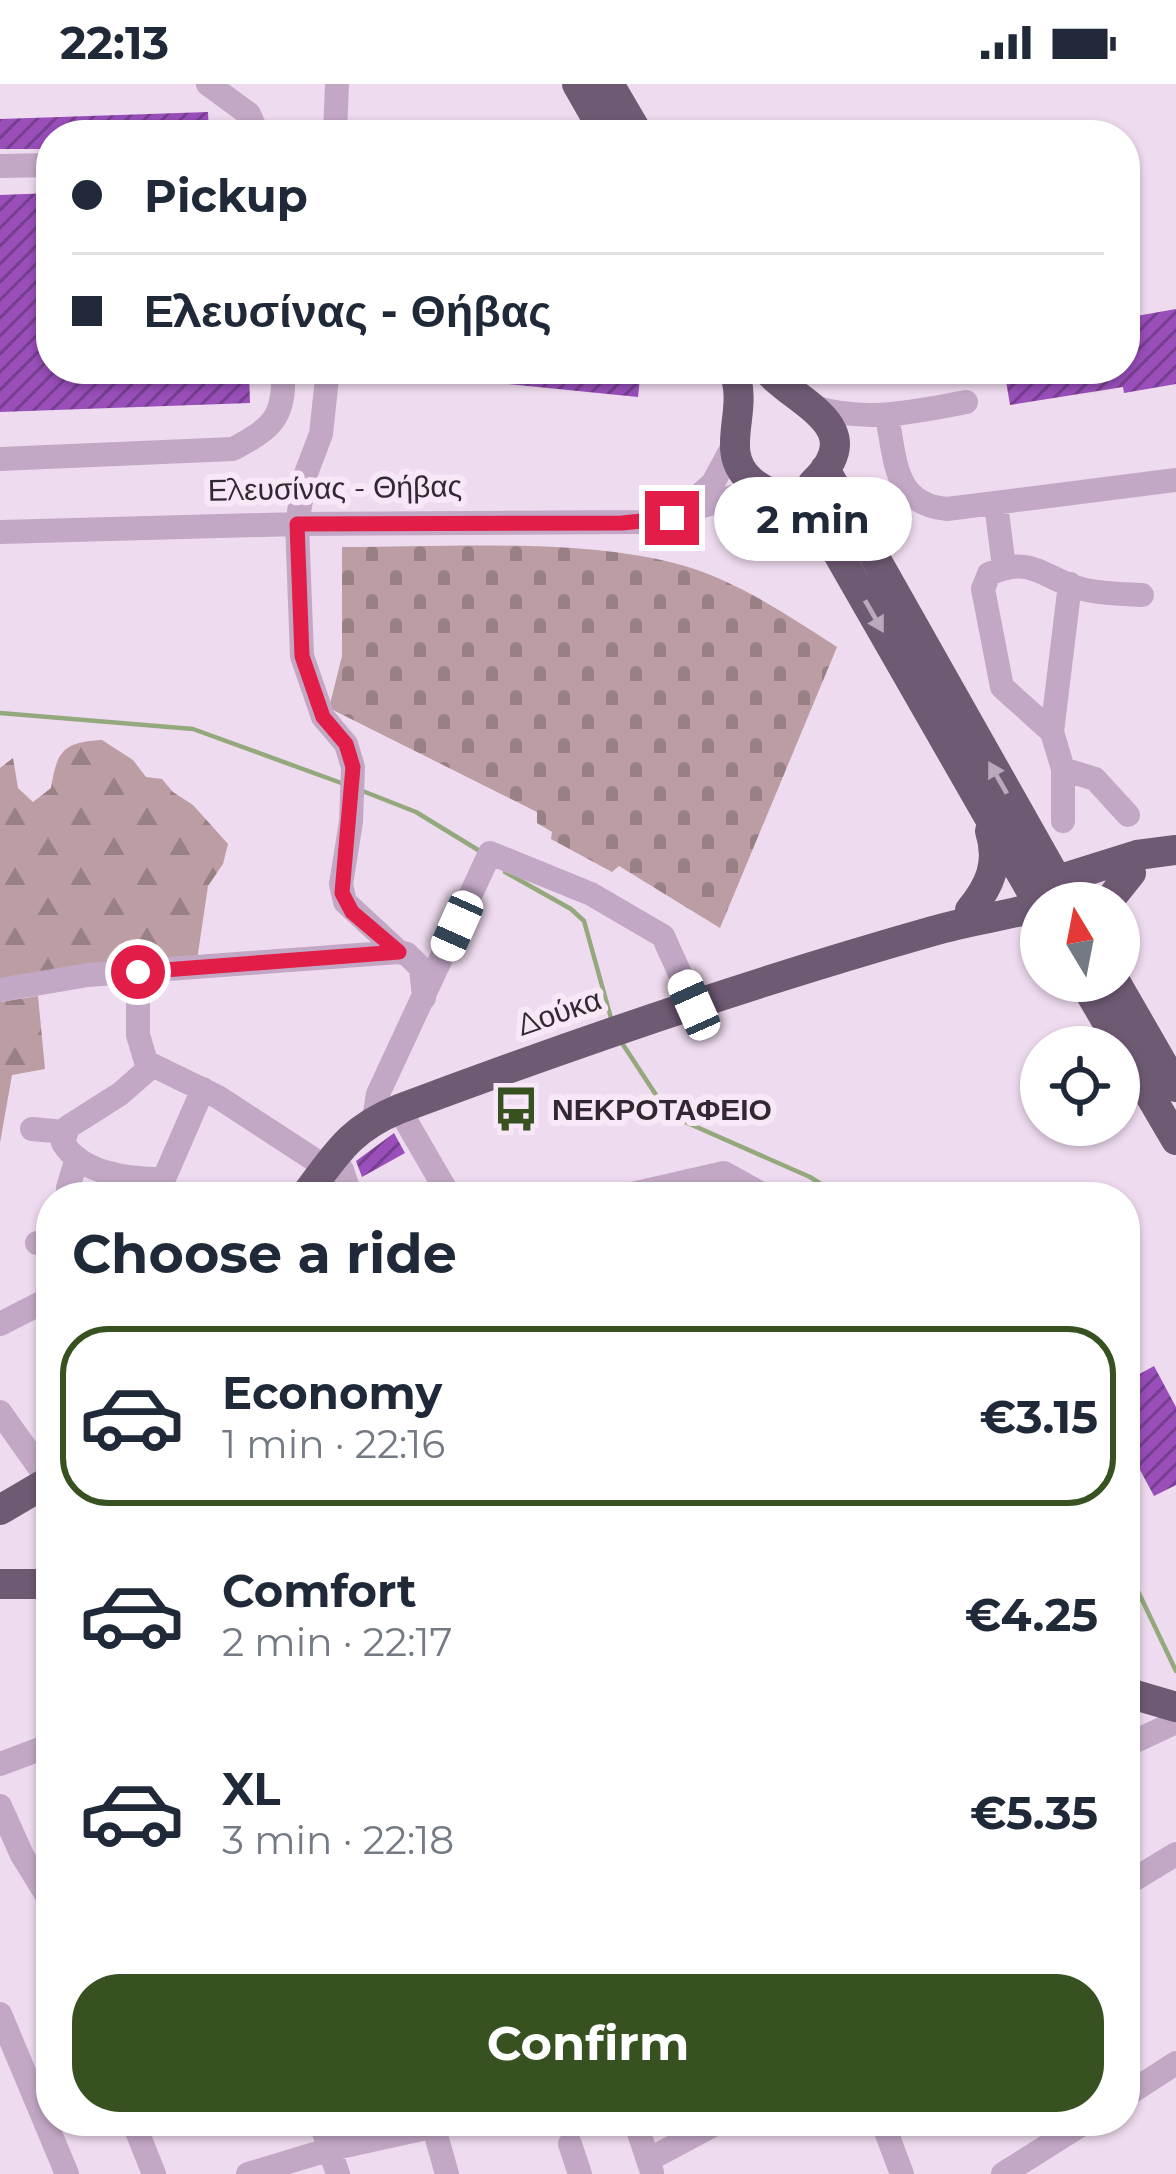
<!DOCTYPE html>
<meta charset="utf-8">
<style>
body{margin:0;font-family:Montserrat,sans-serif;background:#f6f6f7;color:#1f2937;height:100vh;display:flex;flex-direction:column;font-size:45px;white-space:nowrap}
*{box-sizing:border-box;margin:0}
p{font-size:39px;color:#747a83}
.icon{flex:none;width:66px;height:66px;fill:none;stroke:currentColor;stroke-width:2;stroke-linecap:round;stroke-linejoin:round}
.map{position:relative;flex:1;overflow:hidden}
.panel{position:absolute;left:36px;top:1098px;width:1104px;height:954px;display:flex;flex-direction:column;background:#fff;border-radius:48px;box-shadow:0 3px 9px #0004}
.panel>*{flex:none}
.guide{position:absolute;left:36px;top:36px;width:1104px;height:264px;border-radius:48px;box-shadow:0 3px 9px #0004;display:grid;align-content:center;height:264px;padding:0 36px;background:#fff}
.needle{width:78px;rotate:350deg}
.buttons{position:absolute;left:1020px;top:798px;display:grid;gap:24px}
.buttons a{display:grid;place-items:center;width:120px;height:120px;border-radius:50%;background:#fff;box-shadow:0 3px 9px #0004;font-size:60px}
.end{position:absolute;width:54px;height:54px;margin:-27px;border:15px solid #e11d48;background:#fff;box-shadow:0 0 0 6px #fff}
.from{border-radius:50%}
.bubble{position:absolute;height:84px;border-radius:42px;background:#fff;box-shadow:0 3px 9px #0004;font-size:39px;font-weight:700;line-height:84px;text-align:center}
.car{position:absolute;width:36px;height:72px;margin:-36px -18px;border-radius:15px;box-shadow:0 0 9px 3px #0007;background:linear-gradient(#fff 24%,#345 0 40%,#fff 0 76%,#345 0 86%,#fff 0)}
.guide b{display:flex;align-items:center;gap:42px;height:114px;font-size:45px}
.guide b+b{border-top:3px solid #e0e1e3}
.guide i{width:30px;height:30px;background:#1f2937}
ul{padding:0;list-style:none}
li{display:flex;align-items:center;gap:36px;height:180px;margin:0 24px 18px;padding:0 12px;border:6px solid transparent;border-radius:48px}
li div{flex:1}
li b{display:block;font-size:45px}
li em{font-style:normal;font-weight:700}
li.on{border-color:#385121}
li>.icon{width:108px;height:108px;stroke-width:1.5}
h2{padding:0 36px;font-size:54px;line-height:144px}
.primary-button{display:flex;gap:24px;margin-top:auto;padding:24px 36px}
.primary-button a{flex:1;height:138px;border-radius:48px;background:#385121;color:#fff;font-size:48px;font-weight:700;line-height:138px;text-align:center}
.status{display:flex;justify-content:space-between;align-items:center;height:84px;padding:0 60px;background:#fff;direction:ltr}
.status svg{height:33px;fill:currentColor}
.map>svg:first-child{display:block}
</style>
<div class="status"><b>22:13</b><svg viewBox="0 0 49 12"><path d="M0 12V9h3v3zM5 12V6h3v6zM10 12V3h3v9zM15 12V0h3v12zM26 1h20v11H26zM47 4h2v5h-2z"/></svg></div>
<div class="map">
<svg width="1176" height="2090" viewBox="0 0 1176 2090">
<defs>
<pattern id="forest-firs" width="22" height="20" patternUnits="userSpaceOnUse" patternTransform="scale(3)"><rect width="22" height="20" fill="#bc9da3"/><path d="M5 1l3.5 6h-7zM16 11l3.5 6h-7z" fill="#998085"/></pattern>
<pattern id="cemetery-stones" width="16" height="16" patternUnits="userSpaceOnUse" patternTransform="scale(3)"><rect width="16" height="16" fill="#bc9da3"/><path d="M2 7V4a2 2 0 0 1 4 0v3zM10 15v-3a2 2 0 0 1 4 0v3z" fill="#998085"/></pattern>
<pattern id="building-hatch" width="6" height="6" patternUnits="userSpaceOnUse" patternTransform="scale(3)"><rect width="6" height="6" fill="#994eba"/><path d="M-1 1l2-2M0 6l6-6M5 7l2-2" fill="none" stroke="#763e8f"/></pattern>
</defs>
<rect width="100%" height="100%" fill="#efdbef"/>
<path fill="url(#forest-firs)" d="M102,656l31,20 13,17 16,2 11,13 20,13 35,39 -5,20 -15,22 -11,74 -197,19v-211l13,-10 5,30 15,14 18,-14c6,-37 12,-46 51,-48z
M38,912l7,73 -33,6 -12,68v-141z"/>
<path fill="url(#cemetery-stones)" d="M342,463c104,0 231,-9 332,16 59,15 112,51 163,84l-117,281 -101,-62 -7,6 -61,-33 1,-7 -15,-9v-11l-208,-104 13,-52z"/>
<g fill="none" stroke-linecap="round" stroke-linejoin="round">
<path stroke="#93a97d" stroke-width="4.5" d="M0,629l193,16 151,55
M360,706l56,22 67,41
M505,788l66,37 13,12 27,97
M620,956l40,61 23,20 127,56 31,20
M1125,1480l51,107"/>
</g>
<path fill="url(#building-hatch)" d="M208,28l1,23h-158v14h-51v-30z
M51,109v176h198l1,34 -250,9v-217z
M1176,225v75l-52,9 -1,-6 -113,18 -6,-36h121v-51z
M448,285h193l-3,28 -190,-19z
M394,1049l11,20 -43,24 -6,-16z
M1154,1282l22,41v78l-22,11 -29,-54v-60z"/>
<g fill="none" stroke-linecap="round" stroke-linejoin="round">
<path stroke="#c3a8c6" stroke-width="24" d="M208,0l41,30 9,21
M335,51l2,-51
M0,82l51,-1
M328,285l-7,65 -16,42 -8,48 5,132 21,61 23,27 7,23 -2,55 -10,62 4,18 54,50
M817,324c52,14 98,4 149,-6
M887,333c9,43 6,87 60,92l229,-29
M0,375l233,-10c41,-22 52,-32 50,-80
M996,420l8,63
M684,425l29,-26 20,-37
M0,448l297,-8 343,-2c45,-4 84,-29 128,-31
M1052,648l18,-148
M1063,685l32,10 33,36
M1063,737v-52l-11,-37 -50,-45 -19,-98 6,-15c43,-20 55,5 93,15 20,5 40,5 60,6
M138,888v63l8,27 72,35 109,71
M0,906l88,-15 311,-23 8,2 14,14 3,30
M152,982l-32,28 -52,33 -5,16c20,32 67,36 101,36
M399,1025l51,88
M374,1035l4,-25 112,-241 101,41 72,42 31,69
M32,1045l32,3
M332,1071l10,15 9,27
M68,1104l9,-30
M156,1113l47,-108
M619,1113l105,-24 43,24
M37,1159h14
M0,1240l51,-26
M0,1328l49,69
M1125,1662l51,-24
M0,1680l51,-19
M0,1722l22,49 29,47
M1125,1801l51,-31
M0,1930l67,160
M1125,2012l51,-33
M133,2037l21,53
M320,2037l18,53
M635,2037l17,51
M882,2037l20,53
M434,2044l13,46
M570,2060l10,30
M648,2076l73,-39
M248,2090l83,-25 127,-28
M1003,2090l84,-53"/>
<path stroke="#6f5a74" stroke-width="30" d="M577,0l29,51
M609,0l30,51
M733,285c18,42 -16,80 17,111 19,18 44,14 67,37l224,391
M766,285c28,34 107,57 47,114
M825,385l245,434
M1038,802l99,-31 39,-5
M1107,819l24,-30
M970,826c20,-24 30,-47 20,-79
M1083,897l93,159
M1115,897l61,106
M304,1113c32,-42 44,-67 95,-88 176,-66 354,-127 534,-178 35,-10 72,-15 108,-25
M0,1426l51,-30
M0,1500h51
M1125,1608l51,15"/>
</g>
<defs><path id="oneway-solid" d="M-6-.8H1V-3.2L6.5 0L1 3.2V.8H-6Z" transform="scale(3)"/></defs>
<g fill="#baa8bc">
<use href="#oneway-solid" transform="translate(874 532) rotate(60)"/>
<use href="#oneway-solid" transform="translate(998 694) rotate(-120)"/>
</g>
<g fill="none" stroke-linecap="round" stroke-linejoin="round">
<path stroke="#e11d48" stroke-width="15" d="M138,888l261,-20 -47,-40 -10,-19 11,-126 -7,-23 -23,-27 -21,-61 -5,-132 325,-1 50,-5"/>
</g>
<defs>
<g id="bus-bare" transform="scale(3.6)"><path d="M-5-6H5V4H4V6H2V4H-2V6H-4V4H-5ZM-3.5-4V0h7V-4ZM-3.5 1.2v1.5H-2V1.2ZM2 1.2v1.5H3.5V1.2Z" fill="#385121" stroke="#f7e7f7" stroke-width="2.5" paint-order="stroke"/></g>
</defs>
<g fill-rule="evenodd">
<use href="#bus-bare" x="516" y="1025"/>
</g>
<g text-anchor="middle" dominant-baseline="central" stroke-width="12" stroke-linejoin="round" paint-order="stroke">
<g font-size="30" fill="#312833" stroke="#f7e7f7">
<text transform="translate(335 404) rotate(-1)">Ελευσίνας - Θήβας</text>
<text transform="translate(559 928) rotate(-19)">Δούκα</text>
</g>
<g font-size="30" font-weight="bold" fill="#312833" stroke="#f7e7f7" text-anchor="start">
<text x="552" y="1025">ΝΕΚΡΟΤΑΦΕΙΟ</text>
</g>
</g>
</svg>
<div class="buttons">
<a><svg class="needle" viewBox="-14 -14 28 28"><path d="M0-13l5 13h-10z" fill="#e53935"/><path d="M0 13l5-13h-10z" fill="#747a83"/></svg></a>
<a><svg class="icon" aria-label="locate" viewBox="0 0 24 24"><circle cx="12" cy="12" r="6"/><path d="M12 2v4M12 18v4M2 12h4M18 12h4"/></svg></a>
</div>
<i class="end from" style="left:138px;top:888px"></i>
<i class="end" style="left:672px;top:434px"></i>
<div class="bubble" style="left:714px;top:393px;width:198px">2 min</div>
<i class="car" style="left:457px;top:842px;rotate:204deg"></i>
<i class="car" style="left:694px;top:921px;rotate:336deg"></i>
<div class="guide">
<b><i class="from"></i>Pickup</b>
<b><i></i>Ελευσίνας - Θήβας</b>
</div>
<section class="panel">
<h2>Choose a ride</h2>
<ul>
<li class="on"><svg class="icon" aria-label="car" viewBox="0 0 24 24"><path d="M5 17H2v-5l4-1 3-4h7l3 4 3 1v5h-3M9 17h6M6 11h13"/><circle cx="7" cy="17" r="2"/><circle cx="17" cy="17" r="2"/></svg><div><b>Economy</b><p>1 min · 22:16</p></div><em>€3.15</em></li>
<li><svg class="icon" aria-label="car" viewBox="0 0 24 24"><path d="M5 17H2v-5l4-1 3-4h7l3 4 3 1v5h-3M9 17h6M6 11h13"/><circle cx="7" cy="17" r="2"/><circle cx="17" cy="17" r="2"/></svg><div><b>Comfort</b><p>2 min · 22:17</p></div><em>€4.25</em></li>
<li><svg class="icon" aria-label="car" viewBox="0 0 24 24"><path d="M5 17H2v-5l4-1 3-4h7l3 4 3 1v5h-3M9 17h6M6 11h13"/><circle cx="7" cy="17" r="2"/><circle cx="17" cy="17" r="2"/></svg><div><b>XL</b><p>3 min · 22:18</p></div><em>€5.35</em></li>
</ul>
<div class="primary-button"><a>Confirm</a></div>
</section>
</div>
